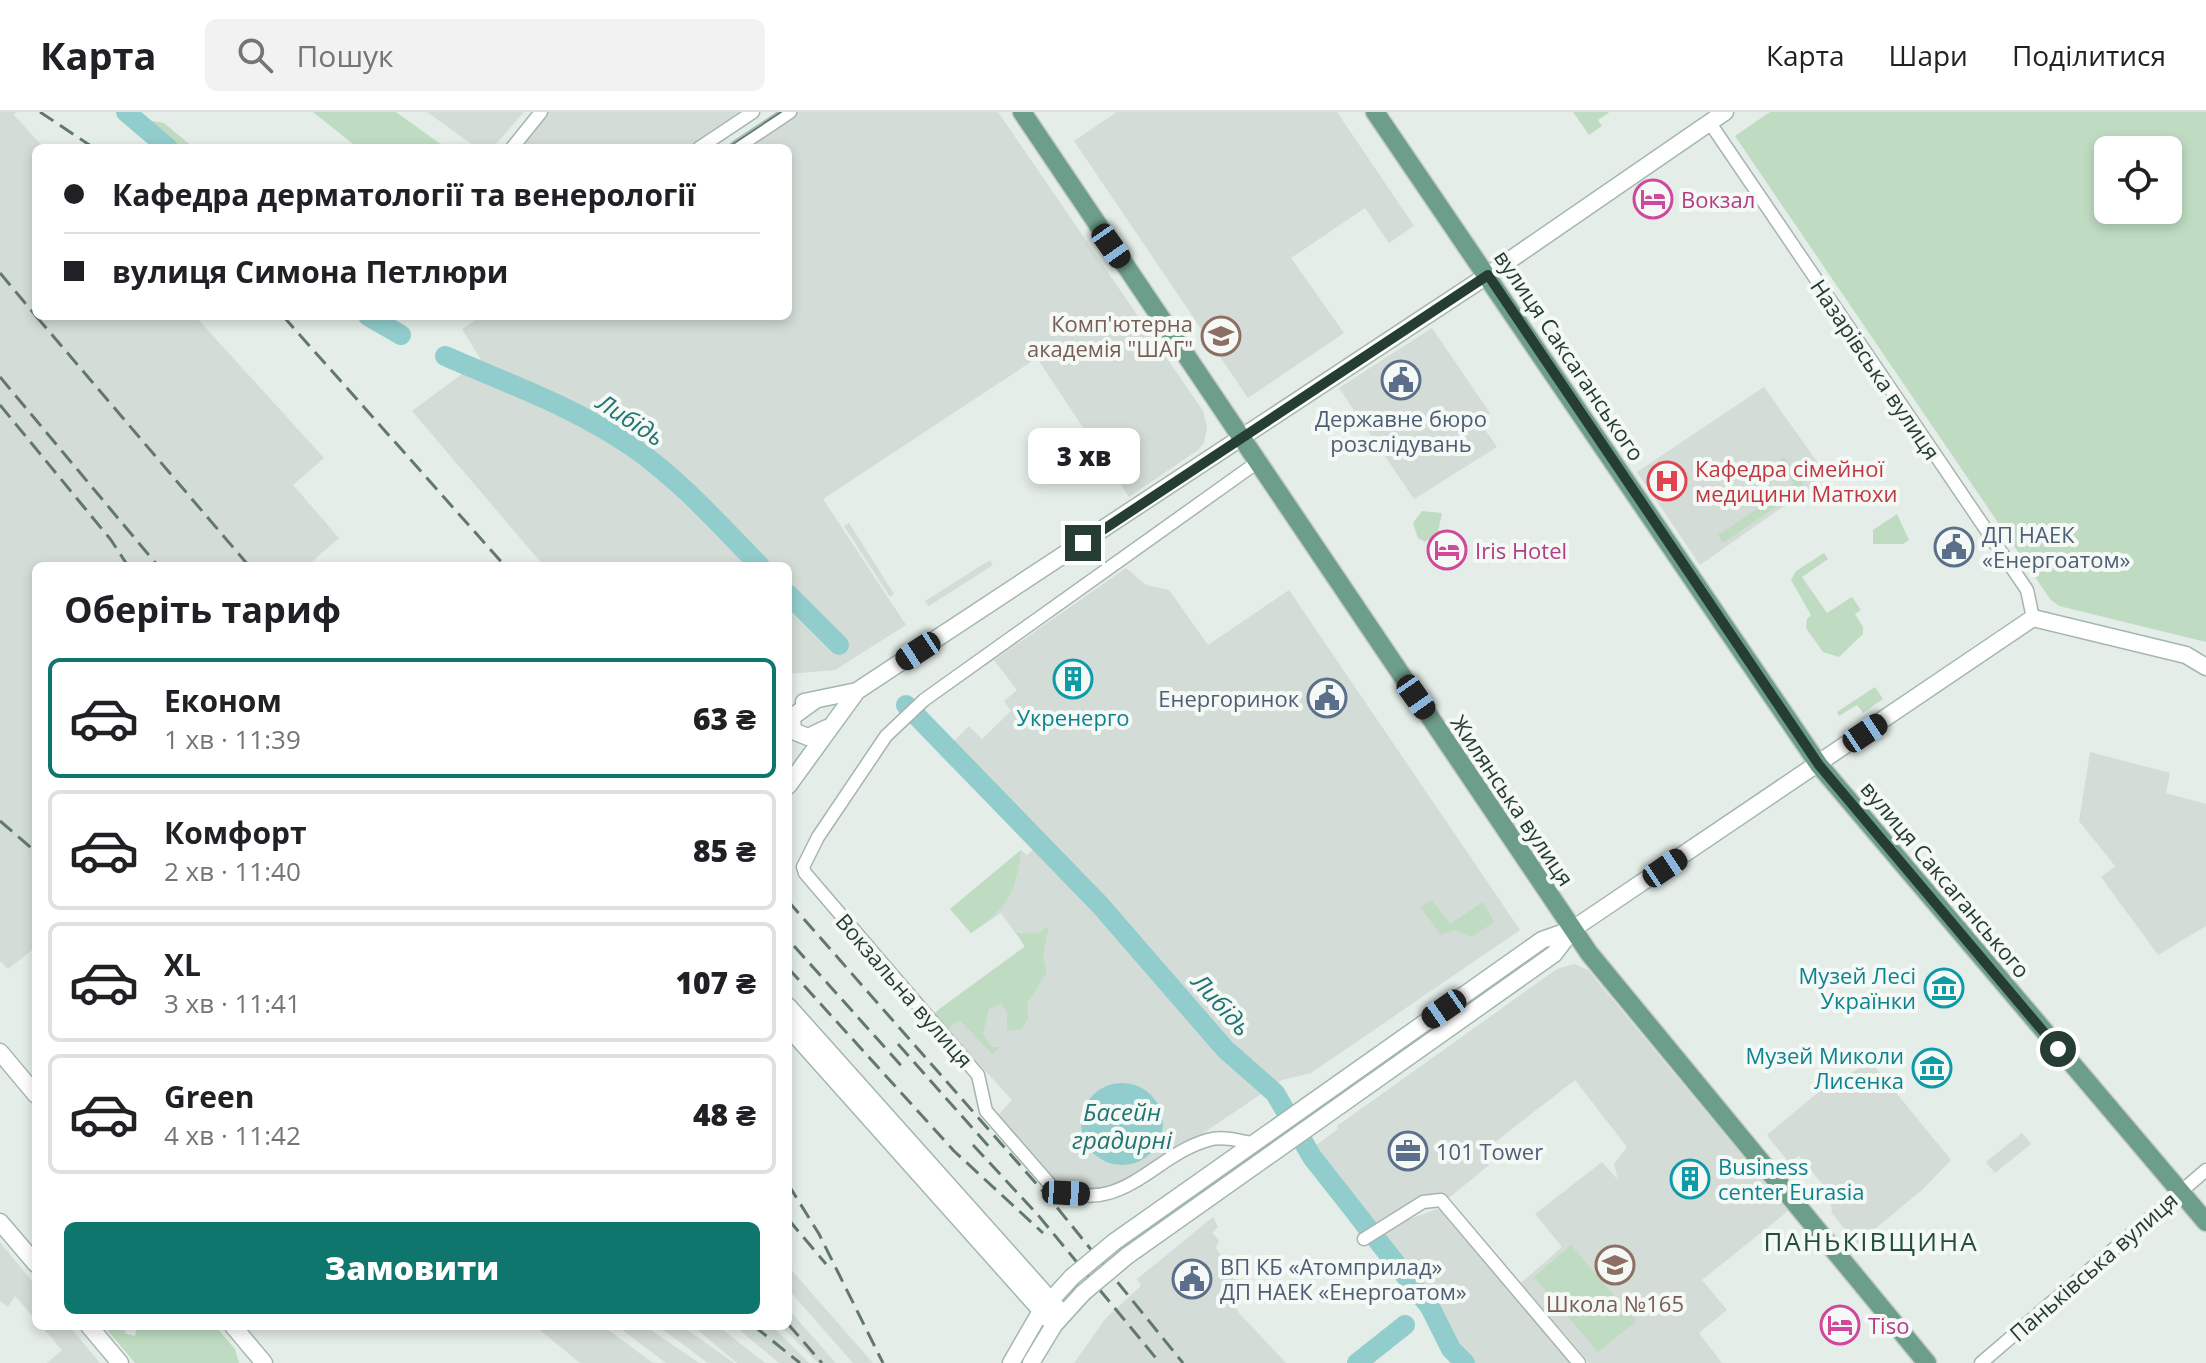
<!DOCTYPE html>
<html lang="uk">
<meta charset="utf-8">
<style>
body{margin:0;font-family:"Open Sans",sans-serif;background:#f2f2f2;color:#202124;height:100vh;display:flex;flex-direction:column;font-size:30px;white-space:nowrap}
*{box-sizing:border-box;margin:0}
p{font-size:26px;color:#757577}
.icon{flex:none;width:44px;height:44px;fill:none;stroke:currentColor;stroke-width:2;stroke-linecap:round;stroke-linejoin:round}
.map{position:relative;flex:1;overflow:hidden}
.panel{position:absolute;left:32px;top:450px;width:760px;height:768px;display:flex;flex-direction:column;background:#fff;border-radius:12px;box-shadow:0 4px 12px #0003}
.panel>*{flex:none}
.top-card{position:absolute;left:32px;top:32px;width:760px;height:176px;border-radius:12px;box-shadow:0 4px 12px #0003;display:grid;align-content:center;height:176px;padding:0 32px;background:#fff}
.tools{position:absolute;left:2094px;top:24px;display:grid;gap:16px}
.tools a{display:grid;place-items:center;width:88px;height:88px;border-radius:12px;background:#fff;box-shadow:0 4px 12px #0003;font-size:40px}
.end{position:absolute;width:36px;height:36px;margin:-18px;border:10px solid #253d32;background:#fff;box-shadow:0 0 0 4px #fff}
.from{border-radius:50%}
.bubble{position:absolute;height:56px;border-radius:12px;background:#fff;box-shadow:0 4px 12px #0003;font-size:26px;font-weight:800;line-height:56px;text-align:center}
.car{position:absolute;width:24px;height:48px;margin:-24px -12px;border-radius:10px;box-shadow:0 0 6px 2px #0007;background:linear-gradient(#222 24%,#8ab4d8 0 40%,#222 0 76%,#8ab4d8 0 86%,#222 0)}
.top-card b{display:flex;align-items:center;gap:28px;height:76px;font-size:30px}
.top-card b+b{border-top:2px solid #e0e0e0}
.top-card i{width:20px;height:20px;background:#202124}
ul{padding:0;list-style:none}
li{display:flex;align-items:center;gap:24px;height:120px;margin:0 16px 12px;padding:0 16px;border:4px solid #e0e0e0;border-radius:12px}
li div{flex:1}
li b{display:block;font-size:30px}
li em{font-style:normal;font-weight:800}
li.on{border-color:#0f766e}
li>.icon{width:72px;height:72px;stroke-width:1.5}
h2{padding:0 32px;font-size:36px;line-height:96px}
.button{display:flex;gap:16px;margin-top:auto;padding:16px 32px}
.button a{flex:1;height:92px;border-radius:12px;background:#0f766e;color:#fff;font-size:32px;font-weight:800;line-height:92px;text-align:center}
header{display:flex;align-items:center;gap:48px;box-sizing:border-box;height:112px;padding:0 40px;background:#fff;border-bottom:2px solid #e0e0e0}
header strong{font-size:38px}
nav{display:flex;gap:44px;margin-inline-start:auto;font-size:28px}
.search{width:560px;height:72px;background:#f2f2f2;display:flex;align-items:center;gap:20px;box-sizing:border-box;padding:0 28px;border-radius:12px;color:#757577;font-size:30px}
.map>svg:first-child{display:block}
</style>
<header>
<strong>Карта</strong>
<div class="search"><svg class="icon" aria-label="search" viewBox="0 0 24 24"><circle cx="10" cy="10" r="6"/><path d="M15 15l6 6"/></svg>Пошук</div>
<nav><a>Карта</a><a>Шари</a><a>Поділитися</a></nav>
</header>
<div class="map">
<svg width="2206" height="1251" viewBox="0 0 2206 1251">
<rect width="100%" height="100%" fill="#e4ede8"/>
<path fill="#d3dcd6" d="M0,0h16l-2,3 30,33h-8v168h159l129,142 -31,27 46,53 -32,28h-271v381l-28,22 -8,-8z
M427,0h97l-32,36h-15z
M546,0h193l-53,36h-168z
M795,0h203l205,299 4,16 -3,16 -6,7 -69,47 -92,-139 -214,141 83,126 -71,45 -47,4v-108h-244l-132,-155 69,-51 -19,-31 20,-13h306v-168h-47z
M1117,0h220l77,114 -25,17 -24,-35 -74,50 53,75 -96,65 -174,-257z
M1432,216l58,85 -11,8 18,26 -83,52 -75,-111z
M1764,275l56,79 -5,5 -1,14 -114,80 -63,-93z
M849,411l45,71 -4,3 -46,-71z
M990,448l3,5 -64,41 -4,-5z
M1126,456l20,17 23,5 39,55 81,-55 231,340 -209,143 -29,7 -134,90 -48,21 -49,-11 -53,-65 14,-15 -62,-68 -11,-23 86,-63 -24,-33 -30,20 -21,-24 71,-59 6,5 9,-8 -96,-92 29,-29 13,13 29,-28 -7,-10 13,-11 -23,-30z
M2090,640l80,21 -4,20 40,11v122l-48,29 -57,-78 14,-11 -36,-45z
M1574,852l14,6 200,241 -86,69 25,30 -28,23 23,30h-133l-68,-80 41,-36 -27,-33 67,-52 16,18 -4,-16 13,-17 -52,-67 -94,73 8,12 -39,32 -57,16 -32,24 -55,-78 1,-7 31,-23 -1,-3 220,-157z
M1871,950l80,98 -28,29 -66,55 -25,-31 -2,-20 -31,-37 -10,7 -22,-28 59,-49z
M2022,1021l9,11 -36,29 -9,-11z
M1437,1097h6l130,154h-100l-22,-21 -20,-45 -48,-62 24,-15z
M1213,1105l5,10 -6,6 7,7 -3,8 24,34 -10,14 9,17 47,50h-212l32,-45 35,-32 -4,-7z
M0,1130l36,44v34l-21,-24 -7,11 -8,-6z
M788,1154l85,97h-20l-65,-74z
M788,1197l48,54h-18l-37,-37h7z
M41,1214h28l31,37h-53l15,-13z
M535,1214h68l50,37h-73z
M617,1214h28l54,37h-33z
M658,1214h24l52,37h-26z
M693,1214h25l47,37h-28z
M735,1214h37l37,37h-30z"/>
<path fill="#bfdcc2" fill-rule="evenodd" d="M313,0h83l50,36h-88z
M1573,0h35l1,1 -11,7 4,6 -13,9z
M1770,0h436v530l-147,-36 -9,-7 -315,-463zM2108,38h60v60h-60z
M142,7l22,4 30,25h-36l-22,-23z
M1784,345l21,30 -82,56 -5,-8 76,-51 -15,-24z
M1422,399l20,2 -4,19 -13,10 -7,-4 -5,-15z
M1897,402l12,26 -6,4h-30v-14z
M1824,441l4,6 -26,18 25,36 25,-16 9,13 -6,4 8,13v7l-24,23 -16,-5 -17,-24 1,-9 4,-4 -20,-35 5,-9z
M1875,575l8,12 -20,14 -6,-8 -18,11 -2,-4z
M1021,738c-5,44 -14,59 -50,83l-21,-24z
M1432,788l18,24 33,-22 11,20 -22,15 -16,-7 -15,5 -20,-27z
M1049,814l-6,30 4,16 -20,31 1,15 -6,11 -15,2v-19l-6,-8 -12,5 -6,25 9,13h8l-8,7 -32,-34 -14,10 -13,-16 92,-67 -9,-14 21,1z
M1571,1133l65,76 -38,31 -64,-75z
M104,1214h19l3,8 9,2 2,-10h78l20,23 4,14h-104z"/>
<path fill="#91cdcc" d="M1081 1012a41 41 0 1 1 82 0a41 41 0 1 1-82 0Z"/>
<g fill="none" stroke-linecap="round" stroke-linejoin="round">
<path stroke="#91cdcc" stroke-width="20" d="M126,0l42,36
M368,204l33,19
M445,244c64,28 132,52 189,92 47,33 86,77 126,118
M788,482l51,51
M906,593l194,200 125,144 50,44 37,64 118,150 21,42 14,14
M1357,1251l48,-38"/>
<g stroke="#a7b5ae" stroke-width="15">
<path id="street" d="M1710,11l317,467 6,28
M512,36l29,-36
M699,36l54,-36
M736,36l54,-36
M1251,1031c-13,-3 -30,-7 -43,-3 -56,16 -85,77 -155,48l-67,-77 -8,-36 -173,-202 -2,-6 15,-30 68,-101 38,-36 335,-239
M1364,1127l59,-37 18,-2 138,163
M1981,1251l225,-193"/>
</g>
<g stroke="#a4b7ad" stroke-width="19">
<path id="secondary" d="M814,589l-22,16 1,14 15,6 19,-9
M804,590l53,-11
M788,674l69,-95 631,-416 237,-163
M788,894l275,308
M788,915l266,298
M0,940l36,43
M0,1110l36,42
M1114,1130l428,-302 31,-11 460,-311 153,37 20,12
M1127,1144l427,-302 19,-25
M89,1214l31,37
M233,1214l31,37
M1011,1251l30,-52 31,-34
M1031,1251l23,-38 29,-32"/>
</g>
<g stroke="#c2c9c6" stroke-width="21">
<path id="primary" d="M1022,0l567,841 338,410
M1375,0l444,653 387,457"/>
</g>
<use href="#street" stroke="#fff" stroke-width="12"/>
<use href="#secondary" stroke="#fff" stroke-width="16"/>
<use href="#primary" stroke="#6d9e89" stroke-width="18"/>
<path stroke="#60786d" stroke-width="2" d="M727,36l54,-36
M433,204h27"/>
<path stroke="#60786d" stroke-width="3" stroke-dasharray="16 8" stroke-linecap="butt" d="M40,0l54,36
M0,161l36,43
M36,204l213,250
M283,204l222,250
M0,265l158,189
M0,293l111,135 17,26
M0,709l36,31
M788,789l267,304 128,158
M794,834l112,125
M788,856l166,183 89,82
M898,932l93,105
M973,1033l65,70 122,148
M788,1072l31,50 64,129
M788,1107l38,45
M788,1212l34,39
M754,1214l46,37"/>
<g stroke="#a4b7ad" stroke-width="19" stroke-linecap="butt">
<path id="secondary-bridge" d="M1072,1165l42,-35
M1083,1181l44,-37"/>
</g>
<use href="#secondary-bridge" stroke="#fff" stroke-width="16"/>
</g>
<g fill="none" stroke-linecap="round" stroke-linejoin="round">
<path stroke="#253d32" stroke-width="10" d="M1083,431l405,-268 331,490 239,284"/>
</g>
<defs>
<g id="hotel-ring" transform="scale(2)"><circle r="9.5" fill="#f5f9f6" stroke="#d1479c" stroke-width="1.5"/><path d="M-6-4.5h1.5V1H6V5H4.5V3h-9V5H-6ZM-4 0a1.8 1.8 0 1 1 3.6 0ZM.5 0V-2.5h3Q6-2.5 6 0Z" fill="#d1479c"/></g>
<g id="school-ring" transform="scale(2)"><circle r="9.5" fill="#f5f9f6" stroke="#8d6e63" stroke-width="1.5"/><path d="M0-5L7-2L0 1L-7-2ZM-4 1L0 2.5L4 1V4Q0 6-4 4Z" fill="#8d6e63"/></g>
<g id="civic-ring" transform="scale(2)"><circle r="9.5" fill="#f5f9f6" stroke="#5c6f8a" stroke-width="1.5"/><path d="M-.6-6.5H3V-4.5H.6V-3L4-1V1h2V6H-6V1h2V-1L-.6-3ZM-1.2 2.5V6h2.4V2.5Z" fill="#5c6f8a"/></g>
<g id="hospital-ring" transform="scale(2)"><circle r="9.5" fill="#f5f9f6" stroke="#e0444e" stroke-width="1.5"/><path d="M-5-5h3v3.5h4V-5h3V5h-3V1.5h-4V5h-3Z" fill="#e0444e"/></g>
<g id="building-ring" transform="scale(2)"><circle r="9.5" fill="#f5f9f6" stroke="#0f9aa8" stroke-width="1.5"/><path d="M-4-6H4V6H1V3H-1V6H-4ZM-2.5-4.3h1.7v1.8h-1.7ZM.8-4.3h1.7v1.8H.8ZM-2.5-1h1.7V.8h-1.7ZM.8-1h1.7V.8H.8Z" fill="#0f9aa8"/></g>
<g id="museum-ring" transform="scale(2)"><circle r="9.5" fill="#f5f9f6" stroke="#0f9aa8" stroke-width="1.5"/><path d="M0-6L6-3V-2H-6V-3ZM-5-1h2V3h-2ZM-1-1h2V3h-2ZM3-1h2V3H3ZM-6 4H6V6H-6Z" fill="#0f9aa8"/></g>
<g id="office-ring" transform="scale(2)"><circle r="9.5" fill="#f5f9f6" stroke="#5c6f8a" stroke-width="1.5"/><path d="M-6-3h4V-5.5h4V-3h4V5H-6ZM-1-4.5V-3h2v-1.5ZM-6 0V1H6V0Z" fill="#5c6f8a"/></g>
</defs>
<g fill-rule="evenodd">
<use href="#hotel-ring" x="1653" y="87"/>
<use href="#school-ring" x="1221" y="224"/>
<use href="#civic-ring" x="1401" y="268"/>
<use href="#hospital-ring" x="1667" y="369"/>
<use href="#civic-ring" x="1954" y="435"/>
<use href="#hotel-ring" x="1447" y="438"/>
<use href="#building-ring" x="1073" y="567"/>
<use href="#civic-ring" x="1327" y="586"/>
<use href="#museum-ring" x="1944" y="876"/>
<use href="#museum-ring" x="1932" y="956"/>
<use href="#office-ring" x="1408" y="1039"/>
<use href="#building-ring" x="1690" y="1067"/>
<use href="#school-ring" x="1615" y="1153"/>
<use href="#civic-ring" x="1192" y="1167"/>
<use href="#hotel-ring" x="1840" y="1213"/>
</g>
<g text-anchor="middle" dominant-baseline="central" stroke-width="8" stroke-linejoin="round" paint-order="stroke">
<g font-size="22" fill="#b23c85" stroke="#f5f9f6" text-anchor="start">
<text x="1681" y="87">Вокзал</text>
<text x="1475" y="438">Iris Hotel</text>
<text x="1868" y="1213">Tiso</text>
</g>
<g font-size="22" fill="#785e54" stroke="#f5f9f6" text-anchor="end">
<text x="1193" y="211">Комп'ютерна<tspan x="1193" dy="25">академія "ШАГ"</tspan></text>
<text x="1615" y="1191" text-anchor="middle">Школа №165</text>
</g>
<g font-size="22" fill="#253d32" stroke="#f5f9f6">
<text transform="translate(1570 243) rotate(56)">вулиця Саксаганського</text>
<text transform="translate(1876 257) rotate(56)">Назарівська вулиця</text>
<text transform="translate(1513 688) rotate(56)">Жилянська вулиця</text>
<text transform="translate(1946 767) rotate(50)">вулиця Саксаганського</text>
<text transform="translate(905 878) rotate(49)">Вокзальна вулиця</text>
<text transform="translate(2093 1154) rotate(-41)">Паньківська вулиця</text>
</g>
<g font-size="22" fill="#4e5e75" stroke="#f5f9f6" text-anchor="start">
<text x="1401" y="306" text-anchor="middle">Державне бюро<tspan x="1401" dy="25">розслідувань</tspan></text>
<text x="1982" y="422">ДП НАЕК<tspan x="1982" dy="25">«Енергоатом»</tspan></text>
<text x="1299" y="586" text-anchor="end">Енергоринок</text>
<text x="1436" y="1039">101 Tower</text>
<text x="1220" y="1154">ВП КБ «Атомприлад»<tspan x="1220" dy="25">ДП НАЕК «Енергоатом»</tspan></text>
</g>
<g font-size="22" fill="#be3a42" stroke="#f5f9f6" text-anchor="start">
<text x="1695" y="356">Кафедра сімейної<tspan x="1695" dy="25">медицини Матюхи</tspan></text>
</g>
<g font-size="22" fill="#0d838f" stroke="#f5f9f6" text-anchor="end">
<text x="1073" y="605" text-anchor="middle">Укренерго</text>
<text x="1916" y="863">Музей Лесі<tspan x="1916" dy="25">Українки</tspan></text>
<text x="1904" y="943">Музей Миколи<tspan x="1904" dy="25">Лисенка</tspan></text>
<text x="1718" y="1054" text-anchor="start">Business<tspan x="1718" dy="25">center Eurasia</tspan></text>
</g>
<g font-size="24" font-style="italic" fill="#247474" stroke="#f5f9f6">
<text transform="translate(631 307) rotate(33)">Либідь</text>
<text transform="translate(1222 892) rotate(48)">Либідь</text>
<text x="1122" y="999">Басейн<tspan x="1122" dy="28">градирні</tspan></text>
</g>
<g font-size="26" letter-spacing="2" fill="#234e3c" stroke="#f5f9f6">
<text x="1871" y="1129">ПАНЬКІВЩИНА</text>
</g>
</g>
</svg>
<div class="tools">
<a><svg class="icon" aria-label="locate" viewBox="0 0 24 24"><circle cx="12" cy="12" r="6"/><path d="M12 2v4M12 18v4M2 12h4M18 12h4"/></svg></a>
</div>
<i class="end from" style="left:2058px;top:937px"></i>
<i class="end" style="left:1083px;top:431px"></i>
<div class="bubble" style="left:1028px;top:316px;width:112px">3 хв</div>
<i class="car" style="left:1111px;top:134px;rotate:145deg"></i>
<i class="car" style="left:918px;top:539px;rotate:237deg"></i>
<i class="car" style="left:1416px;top:585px;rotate:145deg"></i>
<i class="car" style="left:1865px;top:621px;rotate:56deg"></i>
<i class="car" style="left:1665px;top:756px;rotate:56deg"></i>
<i class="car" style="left:1444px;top:897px;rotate:235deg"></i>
<i class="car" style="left:1066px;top:1081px;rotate:93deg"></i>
<div class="top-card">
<b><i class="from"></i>Кафедра дерматології та венерології</b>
<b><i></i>вулиця Симона Петлюри</b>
</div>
<section class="panel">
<h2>Оберіть тариф</h2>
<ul>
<li class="on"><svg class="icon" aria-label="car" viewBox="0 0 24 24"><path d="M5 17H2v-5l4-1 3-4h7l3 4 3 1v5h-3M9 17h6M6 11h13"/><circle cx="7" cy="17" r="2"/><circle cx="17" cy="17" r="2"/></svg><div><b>Економ</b><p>1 хв · 11:39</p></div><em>63 ₴</em></li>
<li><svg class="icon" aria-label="car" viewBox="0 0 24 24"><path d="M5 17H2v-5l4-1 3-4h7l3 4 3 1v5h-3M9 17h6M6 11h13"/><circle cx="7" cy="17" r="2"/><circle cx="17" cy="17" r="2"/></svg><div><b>Комфорт</b><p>2 хв · 11:40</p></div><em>85 ₴</em></li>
<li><svg class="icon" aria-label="car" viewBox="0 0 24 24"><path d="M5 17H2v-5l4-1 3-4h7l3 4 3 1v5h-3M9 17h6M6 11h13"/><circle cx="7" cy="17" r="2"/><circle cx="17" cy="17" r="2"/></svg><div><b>XL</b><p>3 хв · 11:41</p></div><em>107 ₴</em></li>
<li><svg class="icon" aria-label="car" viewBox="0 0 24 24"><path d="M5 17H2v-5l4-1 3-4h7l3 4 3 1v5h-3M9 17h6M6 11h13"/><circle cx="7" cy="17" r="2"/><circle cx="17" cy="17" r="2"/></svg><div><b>Green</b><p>4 хв · 11:42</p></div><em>48 ₴</em></li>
</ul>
<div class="button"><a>Замовити</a></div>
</section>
</div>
